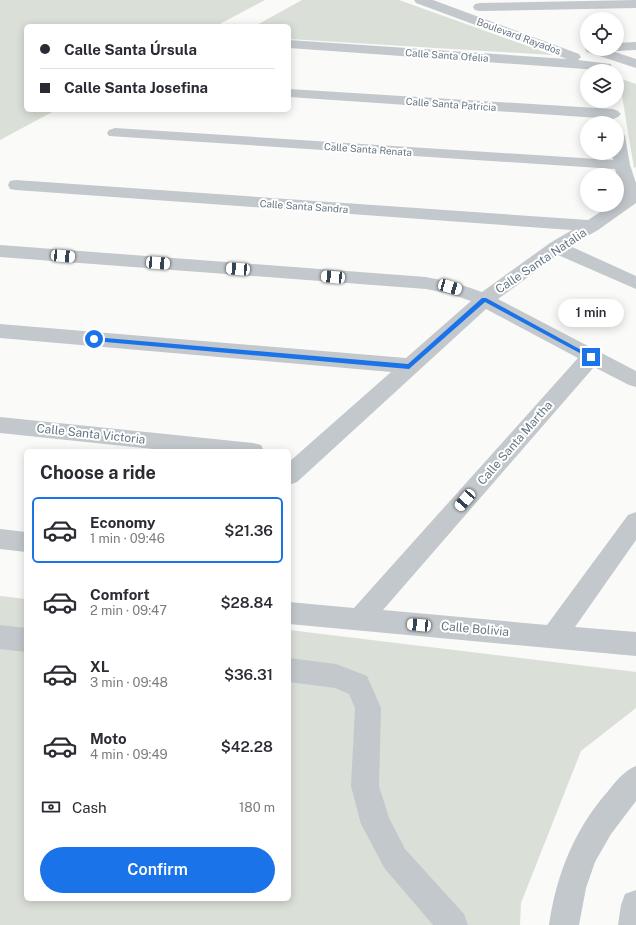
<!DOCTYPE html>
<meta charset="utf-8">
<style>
body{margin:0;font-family:"Public Sans",sans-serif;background:#f7f7f7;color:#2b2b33;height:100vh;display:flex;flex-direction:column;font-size:15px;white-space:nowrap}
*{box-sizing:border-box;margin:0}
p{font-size:13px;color:#7c7c81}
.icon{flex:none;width:22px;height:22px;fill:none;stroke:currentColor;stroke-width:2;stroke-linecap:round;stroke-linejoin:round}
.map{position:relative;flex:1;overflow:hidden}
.drawer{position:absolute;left:24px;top:449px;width:267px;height:452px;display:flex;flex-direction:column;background:#fff;border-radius:6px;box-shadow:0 2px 10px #0003}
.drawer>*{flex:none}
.guide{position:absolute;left:24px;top:24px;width:267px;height:88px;border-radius:6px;box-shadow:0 2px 10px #0003;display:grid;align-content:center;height:88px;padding:0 16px;background:#fff}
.fabs{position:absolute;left:580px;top:12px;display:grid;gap:8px}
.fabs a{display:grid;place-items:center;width:44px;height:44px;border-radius:50%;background:#fff;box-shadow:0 2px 10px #0003;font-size:20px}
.end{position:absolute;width:18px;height:18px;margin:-9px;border:5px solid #1a73e8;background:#fff;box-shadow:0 0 0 2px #fff}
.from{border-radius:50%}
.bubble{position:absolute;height:28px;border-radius:14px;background:#fff;box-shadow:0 2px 10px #0003;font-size:13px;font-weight:600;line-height:28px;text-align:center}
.car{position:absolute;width:12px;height:24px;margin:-12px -6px;border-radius:5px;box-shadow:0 0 3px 1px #0007;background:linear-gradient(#fff 24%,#345 0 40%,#fff 0 76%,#345 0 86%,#fff 0)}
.guide b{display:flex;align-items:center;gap:14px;height:38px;font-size:15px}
.guide b+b{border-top:1px solid #e1e1e2}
.guide i{width:10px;height:10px;background:#2b2b33}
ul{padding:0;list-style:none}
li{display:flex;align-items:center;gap:12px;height:66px;margin:0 8px 6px;padding:0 8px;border:2px solid transparent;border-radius:6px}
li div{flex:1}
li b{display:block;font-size:15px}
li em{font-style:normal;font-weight:600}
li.active{border-color:#1a73e8}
li>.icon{width:36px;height:36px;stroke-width:1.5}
h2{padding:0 16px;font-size:18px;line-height:48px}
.pay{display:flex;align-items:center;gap:10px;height:44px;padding:0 16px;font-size:15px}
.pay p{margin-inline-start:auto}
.primary-button{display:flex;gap:8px;margin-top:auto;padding:8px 16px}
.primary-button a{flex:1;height:46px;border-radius:24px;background:#1a73e8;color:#fff;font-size:16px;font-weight:600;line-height:46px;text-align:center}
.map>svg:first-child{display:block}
</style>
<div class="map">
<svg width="636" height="925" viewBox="0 0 636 925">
<rect width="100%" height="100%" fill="#fafaf8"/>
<path fill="#dadfd7" d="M0,0h265l-49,26h-190v84h30l-56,30z
M302,0h97l154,55 -264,-16v-13h-34z
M619,78l17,6v83l-2,1z
M0,596l26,3v300h263v-269l347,42v36l-55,43 -60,152 -1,22h-520z"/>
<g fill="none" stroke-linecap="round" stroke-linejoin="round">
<path fill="#c3c8cc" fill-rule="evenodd" d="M414,0h19l146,54 2,3 -3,3 33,4 2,7 -324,-23v-8l278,19 -151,-56z
M636,0v8l-156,3 -5,-1 -2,-3 2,-3 5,-1z
M636,42v8l-19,1 -6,-2h6v-6z
M587,46v3h19l30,10v9l-49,-16 -2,-3z
M289,89l324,20 5,2 3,3 -3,3 -5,2 -324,-22z
M115,128l498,32 -1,-7h5v-22l6,2 2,3 5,29 6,18v20l-38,27 -28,16 66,30v13l-78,-34 -60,44 138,72v16l-7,-2 -35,-18 -211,243 164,15 81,-110 8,-3v28l-61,87 61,5v24l-347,-32v-22l65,6 224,-250 -92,-49 -189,173 -8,3v-23l102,-90 -391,-34v-14l406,34 65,-57 -21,-7 -24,-5 -426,-32v-12l426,32 30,6 26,9 68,-49 22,-13 -556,-40 -6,-1 -2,-4 2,-4 6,-1 572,40 23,-15h6v-5l6,-4 -8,-27 -506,-33 -2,-3 2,-3z
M0,417l253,26 8,2 3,6h-92l-172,-18z
M0,529l26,3v20l-26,-3z
M0,625l26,3v24l-26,-3z
M289,658l47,6 31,12 14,32 -2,78 10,32 16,31 59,65 4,11h-35l-48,-56 -24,-45 -10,-38 4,-78 -6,-14 -14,-6 -46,-6z
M636,766v35l-25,33 -16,28 -9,26 -7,37h-30c7,-50 26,-97 60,-135 8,-10 15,-19 27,-24z
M636,890v35h-18l3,-20 4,-11z"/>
</g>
<path fill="#1a73e8" d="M482,298h4l108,59 -5,1 -104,-56 -76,67 -315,-28 -3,-2 3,-2 314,27z"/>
<g text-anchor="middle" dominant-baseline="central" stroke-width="4" stroke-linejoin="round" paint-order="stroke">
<g font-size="10" fill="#657683" stroke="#fff">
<text transform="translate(519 36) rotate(20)">Boulevard Rayados</text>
<text transform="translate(447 55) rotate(4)">Calle Santa Ofelia</text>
<text transform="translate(451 104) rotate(4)">Calle Santa Patricia</text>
<text transform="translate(368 149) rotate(4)">Calle Santa Renata</text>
<text transform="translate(304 206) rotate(4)">Calle Santa Sandra</text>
</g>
<g font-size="12" fill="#657683" stroke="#fff">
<text transform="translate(541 261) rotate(-34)">Calle Santa Natalia</text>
<text transform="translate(91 434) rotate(6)">Calle Santa Victoria</text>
<text transform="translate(515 443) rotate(-49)">Calle Santa Martha</text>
<text transform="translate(475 629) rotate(5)">Calle Bolivia</text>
</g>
</g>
</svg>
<div class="fabs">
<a><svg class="icon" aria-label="locate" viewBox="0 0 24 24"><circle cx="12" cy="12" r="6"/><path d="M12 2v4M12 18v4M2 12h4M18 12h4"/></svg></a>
<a><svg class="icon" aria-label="layers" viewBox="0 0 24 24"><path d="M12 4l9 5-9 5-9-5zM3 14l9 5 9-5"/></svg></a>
<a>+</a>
<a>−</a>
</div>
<i class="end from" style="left:94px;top:339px"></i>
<i class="end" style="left:591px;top:357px"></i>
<div class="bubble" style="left:558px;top:299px;width:66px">1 min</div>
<i class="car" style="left:63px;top:256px;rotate:95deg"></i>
<i class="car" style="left:158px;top:263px;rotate:94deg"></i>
<i class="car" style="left:238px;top:269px;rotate:274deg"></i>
<i class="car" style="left:333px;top:277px;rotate:275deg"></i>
<i class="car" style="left:450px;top:287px;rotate:106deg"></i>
<i class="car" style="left:465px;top:500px;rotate:221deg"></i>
<i class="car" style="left:419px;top:625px;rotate:275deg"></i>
<div class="guide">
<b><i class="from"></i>Calle Santa Úrsula</b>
<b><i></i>Calle Santa Josefina</b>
</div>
<section class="drawer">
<h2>Choose a ride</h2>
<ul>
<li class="active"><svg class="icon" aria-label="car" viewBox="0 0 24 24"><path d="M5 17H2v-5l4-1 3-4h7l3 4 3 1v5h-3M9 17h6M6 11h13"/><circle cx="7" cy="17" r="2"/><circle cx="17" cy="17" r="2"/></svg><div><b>Economy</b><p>1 min · 09:46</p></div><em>$21.36</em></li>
<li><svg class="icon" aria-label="car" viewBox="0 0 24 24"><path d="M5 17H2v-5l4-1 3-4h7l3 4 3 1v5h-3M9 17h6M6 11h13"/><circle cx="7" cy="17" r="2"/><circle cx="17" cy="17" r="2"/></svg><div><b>Comfort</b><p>2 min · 09:47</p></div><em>$28.84</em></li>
<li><svg class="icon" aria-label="car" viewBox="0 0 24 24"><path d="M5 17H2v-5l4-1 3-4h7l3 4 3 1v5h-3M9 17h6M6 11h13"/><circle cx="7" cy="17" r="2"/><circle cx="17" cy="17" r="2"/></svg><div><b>XL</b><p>3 min · 09:48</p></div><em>$36.31</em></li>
<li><svg class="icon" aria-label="car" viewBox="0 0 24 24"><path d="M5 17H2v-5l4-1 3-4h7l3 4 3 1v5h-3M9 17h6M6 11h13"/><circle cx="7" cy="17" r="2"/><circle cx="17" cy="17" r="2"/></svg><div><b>Moto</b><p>4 min · 09:49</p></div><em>$42.28</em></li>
</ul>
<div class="pay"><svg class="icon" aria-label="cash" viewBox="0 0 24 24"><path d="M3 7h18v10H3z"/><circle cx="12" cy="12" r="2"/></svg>Cash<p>180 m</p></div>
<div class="primary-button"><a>Confirm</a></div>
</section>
</div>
